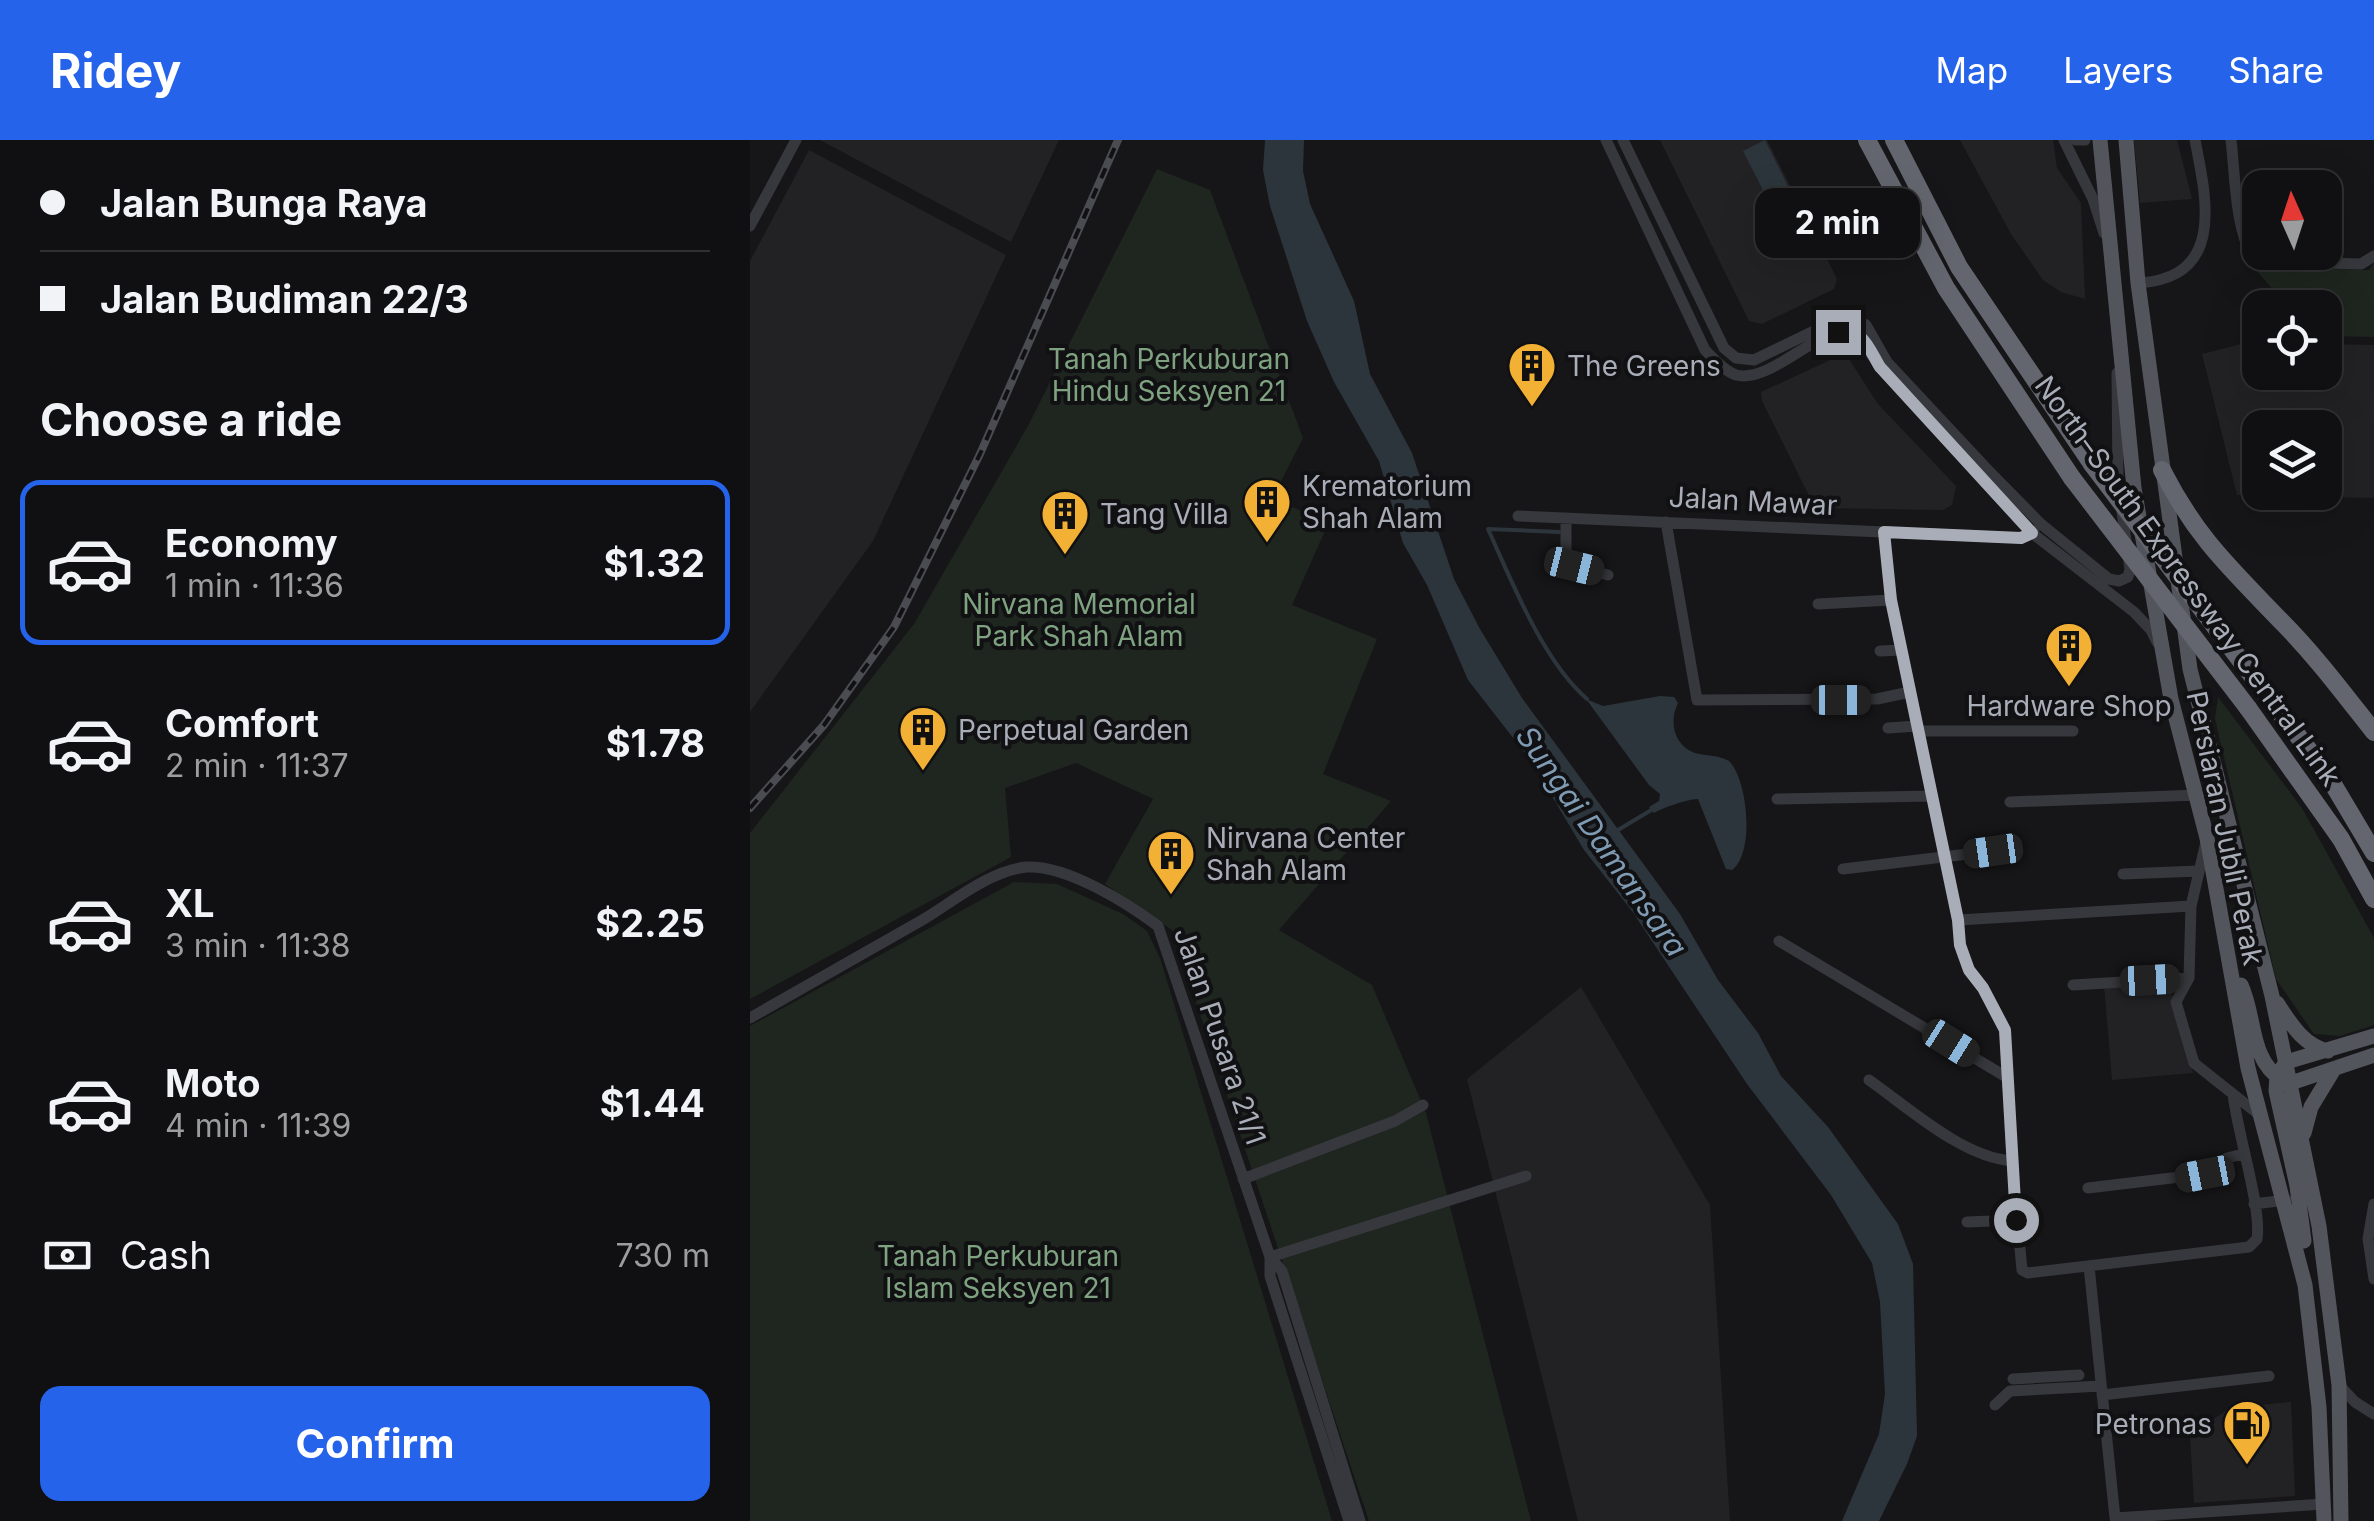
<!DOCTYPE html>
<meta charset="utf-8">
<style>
body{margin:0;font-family:Inter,sans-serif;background:#1e1e20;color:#f1f3f6;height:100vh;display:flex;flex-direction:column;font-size:38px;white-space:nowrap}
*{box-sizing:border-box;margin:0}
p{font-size:32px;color:#9c9d9f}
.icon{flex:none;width:55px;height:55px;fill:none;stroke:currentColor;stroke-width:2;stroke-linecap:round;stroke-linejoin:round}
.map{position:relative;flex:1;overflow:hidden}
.sheet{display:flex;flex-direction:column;background:#101012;width:750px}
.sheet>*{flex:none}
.banner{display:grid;align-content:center;height:220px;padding:0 40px;background:#101012}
.needle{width:65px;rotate:357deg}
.fabs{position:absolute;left:1492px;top:30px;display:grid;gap:20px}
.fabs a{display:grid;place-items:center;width:100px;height:100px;border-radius:20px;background:#101012;box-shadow:0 10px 40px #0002,0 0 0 2px #303032;font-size:50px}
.end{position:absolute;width:45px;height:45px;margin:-22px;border:12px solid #a8adb8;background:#111;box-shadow:0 0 0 5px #111}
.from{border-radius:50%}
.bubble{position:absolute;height:70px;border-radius:20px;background:#101012;box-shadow:0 10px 40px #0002,0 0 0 2px #303032;font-size:32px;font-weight:700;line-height:70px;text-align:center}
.car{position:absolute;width:30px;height:60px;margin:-30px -15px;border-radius:12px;box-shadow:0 0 8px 2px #0007;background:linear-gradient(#222 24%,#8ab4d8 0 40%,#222 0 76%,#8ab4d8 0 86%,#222 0)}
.banner b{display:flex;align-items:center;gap:35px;height:95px;font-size:38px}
.banner b+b{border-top:2px solid #303032}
.banner i{width:25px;height:25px;background:#f1f3f6}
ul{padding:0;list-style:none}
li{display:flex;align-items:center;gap:30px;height:165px;margin:0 20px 15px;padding:0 20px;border:5px solid transparent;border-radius:20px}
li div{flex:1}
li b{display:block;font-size:38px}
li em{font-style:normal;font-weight:700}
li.active{border-color:#2563eb}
li>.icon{width:90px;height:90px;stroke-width:1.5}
h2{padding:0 40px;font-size:45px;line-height:120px}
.pay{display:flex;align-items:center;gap:25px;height:110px;padding:0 40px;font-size:38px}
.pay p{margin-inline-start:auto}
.button{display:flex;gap:20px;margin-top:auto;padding:20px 40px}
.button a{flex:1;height:115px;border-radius:20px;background:#2563eb;color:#fff;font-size:40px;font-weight:700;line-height:115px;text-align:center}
header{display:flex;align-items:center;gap:60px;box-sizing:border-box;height:140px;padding:0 50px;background:#2563eb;color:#fff}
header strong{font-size:48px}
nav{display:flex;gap:55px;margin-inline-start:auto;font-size:35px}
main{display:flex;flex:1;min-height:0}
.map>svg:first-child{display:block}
</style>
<header>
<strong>Ridey</strong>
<nav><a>Map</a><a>Layers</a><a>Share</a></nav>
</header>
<main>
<section class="sheet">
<div class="banner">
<b><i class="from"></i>Jalan Bunga Raya</b>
<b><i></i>Jalan Budiman 22/3</b>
</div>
<h2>Choose a ride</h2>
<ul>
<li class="active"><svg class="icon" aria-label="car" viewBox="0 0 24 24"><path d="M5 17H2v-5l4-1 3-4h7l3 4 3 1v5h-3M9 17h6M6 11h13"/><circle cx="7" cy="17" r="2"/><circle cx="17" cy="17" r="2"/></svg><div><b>Economy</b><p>1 min · 11:36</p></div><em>$1.32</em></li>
<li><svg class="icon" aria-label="car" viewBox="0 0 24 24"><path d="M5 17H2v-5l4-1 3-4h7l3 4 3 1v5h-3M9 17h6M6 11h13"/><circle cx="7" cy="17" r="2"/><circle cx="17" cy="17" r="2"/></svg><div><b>Comfort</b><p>2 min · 11:37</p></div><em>$1.78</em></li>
<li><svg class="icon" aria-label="car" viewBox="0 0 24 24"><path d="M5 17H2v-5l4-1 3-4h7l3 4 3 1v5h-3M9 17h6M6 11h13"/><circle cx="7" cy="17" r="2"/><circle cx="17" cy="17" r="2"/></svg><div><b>XL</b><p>3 min · 11:38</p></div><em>$2.25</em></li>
<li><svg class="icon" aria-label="car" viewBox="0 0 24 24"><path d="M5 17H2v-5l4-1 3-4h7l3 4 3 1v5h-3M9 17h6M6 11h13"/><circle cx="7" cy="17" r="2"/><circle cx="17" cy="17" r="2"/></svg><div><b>Moto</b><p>4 min · 11:39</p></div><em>$1.44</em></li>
</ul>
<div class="pay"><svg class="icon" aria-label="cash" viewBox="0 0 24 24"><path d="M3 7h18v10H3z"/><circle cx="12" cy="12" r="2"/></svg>Cash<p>730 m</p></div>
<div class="button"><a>Confirm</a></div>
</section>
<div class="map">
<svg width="1624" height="1381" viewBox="0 0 1624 1381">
<rect width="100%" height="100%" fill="#161618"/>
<path fill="#222225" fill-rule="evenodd" d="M70,0h239l-48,102z
M910,0h107l70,139 -3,10 -72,35 -13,-3z
M1210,0h93l4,28 24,35 4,96 -24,-7 -18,-12 -32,-46z
M1384,0h43l15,59 -52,4z
M59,10l197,105 -133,286 -123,171v-451z
M1503,201l7,1v30h65v-28l49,1v153l-137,-3 -35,-141zM1510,288h65v64h-65z
M1091,215l6,1 31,48 78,82 -4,19 -9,5 -124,-2 -6,-4 -51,-103 -1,-9z
M1419,842l24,91 -81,7 -8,-95z
M831,847l129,218 20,316h-152l-111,-442z
M1541,1262l4,94 -101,7 -4,-68 40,-27z"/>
<path fill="#1e261f" d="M407,29l53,21 93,248 -31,61 57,23 -37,83 85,34 -54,135 68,27 -112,129 93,55 54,128 105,408h-162l-197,-591 -67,-46 48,-85 -77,-36 -71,25 6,69 -261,142v-166l164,-209 115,-200z
M1624,123v74l-49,-1v-28l-36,-1 -36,-40 116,3z
M1468,557l84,111 72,130v87l-34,11 -26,-2 -38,-55 -61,-260z
M264,742l43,2 66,30 24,17 13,27 172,563h-582v-495z"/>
<path fill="#2c353c" d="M515,0h39l-1,31 7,33 44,97 16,73 42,79 42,126 26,50 42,69 158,216 38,66 40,53 23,43 47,51 70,97 15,40 4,172 -10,28 -28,57h-37l37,-87 6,-40 -5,-92 -8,-39 -41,-68 -84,-111 -115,-173 -48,-61 -53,-89 -63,-81 -41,-95 -24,-42 -24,-82 -45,-79 -27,-61 -37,-115 -7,-36z
M1015,0l24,48 -22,10 -24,-47z
M910,556l14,1 4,6c-9,18 -5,42 17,50 12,3 23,2 34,8 19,19 26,92 3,109l-6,-1 -28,-70c-10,0 -36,9 -44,14l-5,-6 10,-6 1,-7 -11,-9 -63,-86 17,7z"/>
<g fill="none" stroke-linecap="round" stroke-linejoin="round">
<path stroke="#2c353c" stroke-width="4" d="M809,392l-71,-3c24,53 55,132 99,170
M868,690l35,-21"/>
<path stroke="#37383d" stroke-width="11" d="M856,0l99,210c9,9 19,21 31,25 37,9 83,-52 120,-43l24,35 152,166 102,79 17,18 6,12
M873,0l101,208 12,10 18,2 87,-42h11l14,7 21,37 100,107 54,55 68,55 10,2 9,-4 2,-8 -12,-86 -1,-110
M1314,0l29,59 11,34
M1326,0h9
M1481,0c4,31 4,100 26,121l104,3 13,-8
M0,86l46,-86
M1388,143c87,-5 69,-82 57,-143
M768,376l503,22 13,-7
M816,378v38l8,10 34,9
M916,382l31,178 180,-1 33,-7
M1134,392l7,68 67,320 2,25 9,25 14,18 22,42 7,131 10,109 6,3 221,-26 8,-8c5,-31 -20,-107 -24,-145
M1068,464l73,-4
M1130,511l21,-1
M1138,588l29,-2
M1168,591h155
M1027,659l155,-3
M1260,662l188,-7
M1456,702l-15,64 -2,72 -13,24 18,61 68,54
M1093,729l150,-18
M1373,734l76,-3
M1208,780l233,-14
M1029,801l229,137
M1323,845l116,-7
M0,878c58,-33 116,-66 174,-99 30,-18 67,-49 103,-52 40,-2 100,36 131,59l112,331v19l79,245
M1119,940c40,28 93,77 143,81
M493,1039l152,-58 28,-16
M1338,1048l117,-14 22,-16 16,-4
M1504,1064l32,-4
M1624,1064l-6,35 6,40
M1217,1082l49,-2
M520,1117l12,14 78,250
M520,1117l256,-81
M1339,1126l26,252 209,-14
M1263,1239l66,-4
M1589,1245l16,17 19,12
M1352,1255l167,-19
M1245,1265l15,-14 91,-5"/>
<path stroke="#53555c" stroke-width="15" d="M1350,0l34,348 37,211 36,139 41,230 57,217 14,122 5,114
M1376,0l12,143 52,386 82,327 47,230 20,159 2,136
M1491,845c15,32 8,74 41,95
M1527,863c14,21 26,42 51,48
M1536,922l-9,14 -1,15 21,95 7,55
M1536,922l88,-26
M1541,943l83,-28
M1554,993l7,-26 23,-38"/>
<path stroke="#63666e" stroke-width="18" d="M1117,0l79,148 126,190
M1144,0l65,127 133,197
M1412,330c34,67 67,97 118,150 35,35 64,74 94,112
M1516,554l61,80 47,79
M1498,568l93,131 33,60"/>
<g stroke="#4a4c52" stroke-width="8">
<path id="rail" d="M0,668l74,-83 70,-98 86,-173 138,-314"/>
</g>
<use href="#rail" stroke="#111113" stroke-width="4" stroke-dasharray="11" stroke-linecap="butt"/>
<path stroke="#63666e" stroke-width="18" d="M1342,324l174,230
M1322,338l176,230"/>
</g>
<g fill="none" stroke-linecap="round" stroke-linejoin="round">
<path stroke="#a8adb8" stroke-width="12" d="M1088,192c25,-5 31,17 42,35l152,166 -11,5 -137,-6 7,68 67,320 2,25 9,25 14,18 22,42 11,190"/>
</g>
<defs>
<g id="building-pin" transform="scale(2.5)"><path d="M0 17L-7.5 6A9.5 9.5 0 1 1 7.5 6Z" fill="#f2b134" stroke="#111113"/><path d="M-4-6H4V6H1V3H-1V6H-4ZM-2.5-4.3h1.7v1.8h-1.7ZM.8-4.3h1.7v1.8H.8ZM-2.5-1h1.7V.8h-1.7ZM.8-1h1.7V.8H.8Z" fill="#111"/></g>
<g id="fuel-pin" transform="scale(2.5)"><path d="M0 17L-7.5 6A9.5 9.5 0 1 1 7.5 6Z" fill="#f2b134" stroke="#111113"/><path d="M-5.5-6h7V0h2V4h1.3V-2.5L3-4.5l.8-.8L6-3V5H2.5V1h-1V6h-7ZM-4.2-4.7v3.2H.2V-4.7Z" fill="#111"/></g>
</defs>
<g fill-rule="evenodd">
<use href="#building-pin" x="782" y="226"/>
<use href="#building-pin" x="517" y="362"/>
<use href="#building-pin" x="315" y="374"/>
<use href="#building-pin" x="1319" y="506"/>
<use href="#building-pin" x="173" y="590"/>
<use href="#building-pin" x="421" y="714"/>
<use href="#fuel-pin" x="1497" y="1284"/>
</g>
<g text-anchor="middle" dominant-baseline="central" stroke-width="8" stroke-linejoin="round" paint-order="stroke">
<g font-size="28" fill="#7fa381" stroke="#111113">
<text x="419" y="219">Tanah Perkuburan<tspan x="419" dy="32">Hindu Seksyen 21</tspan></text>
<text x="329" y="464">Nirvana Memorial<tspan x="329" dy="32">Park Shah Alam</tspan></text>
<text x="248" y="1116">Tanah Perkuburan<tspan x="248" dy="32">Islam Seksyen 21</tspan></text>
</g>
<g font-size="28" fill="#a8adb8" stroke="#111113" text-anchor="start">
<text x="817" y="226">The Greens</text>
<text x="552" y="346">Krematorium<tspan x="552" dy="32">Shah Alam</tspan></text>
<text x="350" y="374">Tang Villa</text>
<text x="1319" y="566" text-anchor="middle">Hardware Shop</text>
<text x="208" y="590">Perpetual Garden</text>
<text x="456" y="698">Nirvana Center<tspan x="456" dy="32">Shah Alam</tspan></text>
<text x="1462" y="1284" text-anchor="end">Petronas</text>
</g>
<g font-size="28" fill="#a8adb8" stroke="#111113">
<text transform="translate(1003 361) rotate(3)">Jalan Mawar</text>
<text transform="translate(1438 441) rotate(54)">North–South Expressway Central Link</text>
<text transform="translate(1475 688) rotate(78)">Persiaran Jubli Perak</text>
<text transform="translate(470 896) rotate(71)">Jalan Pusara 21/1</text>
</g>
<g font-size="30" font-style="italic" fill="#7f9bb3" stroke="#111113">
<text transform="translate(852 701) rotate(55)">Sungai Damansara</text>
</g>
</g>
</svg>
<div class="fabs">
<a><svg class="needle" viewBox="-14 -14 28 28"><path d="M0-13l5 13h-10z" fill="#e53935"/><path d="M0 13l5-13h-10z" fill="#9c9d9f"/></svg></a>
<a><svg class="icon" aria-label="locate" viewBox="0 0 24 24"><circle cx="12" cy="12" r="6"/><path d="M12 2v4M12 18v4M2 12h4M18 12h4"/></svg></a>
<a><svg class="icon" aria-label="layers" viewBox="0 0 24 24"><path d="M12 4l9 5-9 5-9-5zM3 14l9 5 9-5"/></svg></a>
</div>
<i class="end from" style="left:1266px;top:1080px"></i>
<i class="end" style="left:1088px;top:192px"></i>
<div class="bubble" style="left:1005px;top:48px;width:165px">2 min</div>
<i class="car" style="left:824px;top:426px;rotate:104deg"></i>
<i class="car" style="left:1091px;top:560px;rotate:90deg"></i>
<i class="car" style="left:1243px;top:711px;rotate:262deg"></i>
<i class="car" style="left:1400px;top:840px;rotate:87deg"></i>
<i class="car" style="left:1201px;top:903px;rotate:122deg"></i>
<i class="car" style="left:1455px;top:1034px;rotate:259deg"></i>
</div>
</main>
